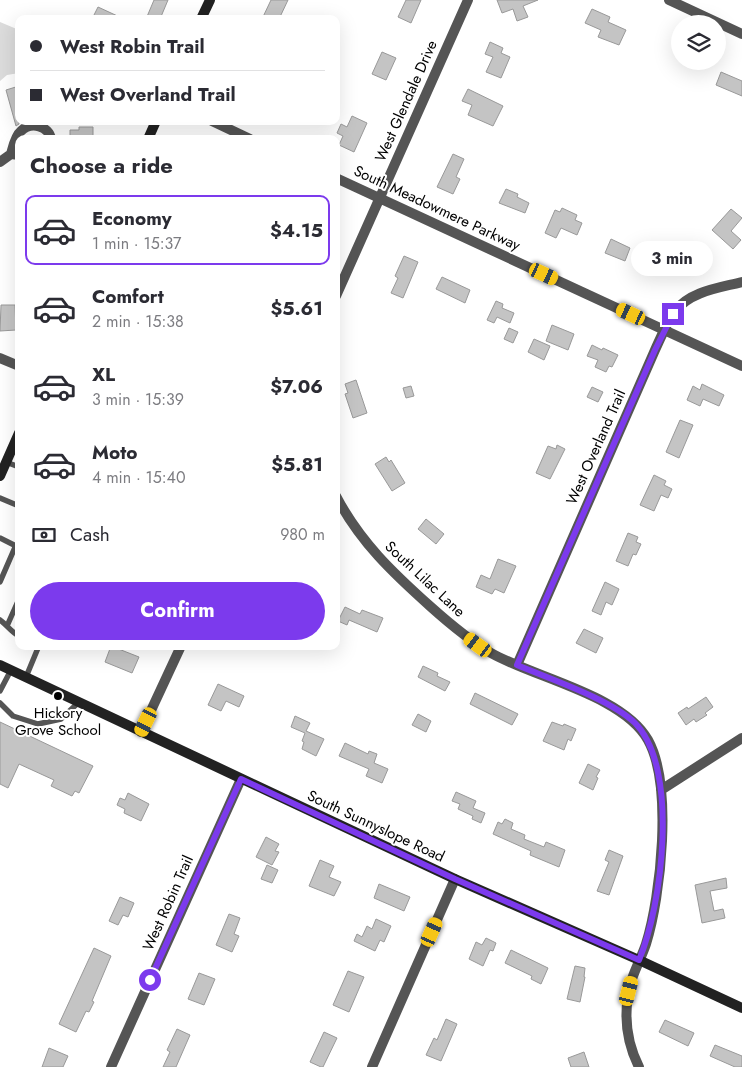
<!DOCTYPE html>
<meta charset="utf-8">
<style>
body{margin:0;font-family:Jost,sans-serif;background:#f2f2f3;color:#2b2b33;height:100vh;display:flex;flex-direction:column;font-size:19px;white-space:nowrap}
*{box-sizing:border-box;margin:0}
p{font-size:16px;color:#7c7c81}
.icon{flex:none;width:28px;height:28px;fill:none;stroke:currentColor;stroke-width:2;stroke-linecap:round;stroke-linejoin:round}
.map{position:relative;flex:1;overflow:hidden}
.side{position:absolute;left:15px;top:135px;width:325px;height:515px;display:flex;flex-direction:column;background:#fff;border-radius:10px;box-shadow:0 5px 20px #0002}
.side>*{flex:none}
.top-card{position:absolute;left:15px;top:15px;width:325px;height:110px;border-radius:10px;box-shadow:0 5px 20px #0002;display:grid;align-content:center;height:110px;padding:0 15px;background:#fff}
.fabs{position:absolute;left:671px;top:15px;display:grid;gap:10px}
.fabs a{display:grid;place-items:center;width:55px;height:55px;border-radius:50%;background:#fff;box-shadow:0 5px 20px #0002;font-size:25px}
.end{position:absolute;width:22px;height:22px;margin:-11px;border:6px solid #7c3aed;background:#fff;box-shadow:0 0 0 2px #fff}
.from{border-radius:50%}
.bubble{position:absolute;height:35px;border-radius:18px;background:#fff;box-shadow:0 5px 20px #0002;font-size:16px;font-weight:700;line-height:35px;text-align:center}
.car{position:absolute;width:15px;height:30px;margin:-15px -8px;border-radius:6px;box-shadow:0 0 4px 1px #0007;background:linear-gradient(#f5c518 24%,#345 0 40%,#f5c518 0 76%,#345 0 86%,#f5c518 0)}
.top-card b{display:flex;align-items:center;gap:18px;height:48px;font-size:19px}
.top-card b+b{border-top:1px solid #e1e1e2}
.top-card i{width:12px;height:12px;background:#2b2b33}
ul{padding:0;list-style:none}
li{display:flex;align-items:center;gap:15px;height:70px;margin:0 10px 8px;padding:0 5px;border:2px solid transparent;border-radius:10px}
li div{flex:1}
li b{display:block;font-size:19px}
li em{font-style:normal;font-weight:700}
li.selected{border-color:#7c3aed}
li>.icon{width:45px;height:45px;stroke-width:1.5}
h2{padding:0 15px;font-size:22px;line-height:60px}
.pay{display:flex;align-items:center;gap:12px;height:55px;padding:0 15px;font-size:19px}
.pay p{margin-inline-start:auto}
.cta{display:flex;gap:10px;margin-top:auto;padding:10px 15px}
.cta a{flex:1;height:58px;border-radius:30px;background:#7c3aed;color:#fff;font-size:20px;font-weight:700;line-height:58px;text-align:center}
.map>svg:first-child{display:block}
</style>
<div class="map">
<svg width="742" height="1067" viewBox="0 0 742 1067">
<rect width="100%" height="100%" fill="#fff"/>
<path fill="#dcdcdc" d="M0,22l19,8v43l-12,2 -7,6z"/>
<path fill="#c4c4c4" stroke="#999" d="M154,0h14l-8,19h-14z
M271,0h17l-9,19h-17z
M406,0h15l-10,23 -13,-6z
M497,0h41l-15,6 5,11 -11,4 -4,-12 -11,4z
M98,7l26,12h-27l-4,-2z
M592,9l18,8 -2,5 18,8 -7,15 -21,-8 3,-7 -16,-7z
M490,42l13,6 -2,5 9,4 -9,21 -15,-6 7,-15 -8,-3z
M382,52l14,6 -10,22 -14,-6z
M721,72l21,9v15l-26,-11z
M19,86v38l-3,2 -10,-36z
M468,89l35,17 -10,20 -25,-11 4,-10 -10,-4z
M352,116l15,7 -13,29 -15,-7 4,-9 -6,-3 4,-9 6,3z
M79,127h14v12h-23v-9h9z
M453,154l11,5 -8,18 4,2 -7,15 -16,-7z
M506,189l12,5 -1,3 12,6 -4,10 -26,-10z
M562,208l15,7 -2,5 7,3 -5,12 -16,-7 -5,10 -11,-5 10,-23 5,2z
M731,209l11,9 -11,13 10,9 -8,9 -21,-19z
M611,239l19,9 -5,13 -20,-8z
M404,256l14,6 -15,36 -12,-5 7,-15 -3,-2z
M442,277l28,13 -5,13 -29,-14z
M496,301l7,3 -1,4 12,5 -4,10 -13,-6 -3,6 -7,-3z
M1,305h14l1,25 -16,1z
M552,325l22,9 -6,16 -22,-9z
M509,328l9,4 -5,11 -9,-4z
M534,339l16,7 -6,14 -16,-8z
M592,345l10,5 1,-2 15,7 -6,12 -3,-1 -3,6 -11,-5 3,-7 -11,-4z
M356,380l11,33 -14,5 -8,-24 3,-1 -3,-9z
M702,384l22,11 -5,11 -16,-7 -3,7 -13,-6 6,-14 7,4z
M411,386l3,10 -8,2 -3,-10z
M592,387l11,5 -5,10 -11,-5z
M680,420l13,5 -14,33 -13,-6z
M557,445l8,4 -15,30 -14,-6 12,-27 8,3z
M386,457l3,5 2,-2 14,23 -13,8 -17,-27z
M654,475l12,6 -2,4 8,4 -4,9 -7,-3 -7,16 -14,-6z
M426,519l18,15 -8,10 -18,-15z
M628,533l10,4 -2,5 5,2 -5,11 -3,-1 -5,12 -12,-5z
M498,559l18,7 -12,27 -9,-4 -3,5 -16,-7 5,-12 9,4z
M605,582l14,7 -7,16 -6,-3 -5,13 -9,-4z
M345,607l15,7 2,-4 21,8 -6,14 -28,-12 -2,5 -9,-4z
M584,629l19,9 -7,15 -20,-10z
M111,646l28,11 -7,16 -27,-11z
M423,666l15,7 -1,3 13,6 -5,9 -27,-14z
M218,684l26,12 -5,11 -13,-6 -5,10 -13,-6z
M475,693l43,21 -6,11 -42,-21z
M706,697l7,10 -8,6 2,2 -11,7 -2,-3 -8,6 -8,-12 9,-6 1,2z
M418,714l13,7 -5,11 -14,-7z
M295,716l15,7 -4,8 18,8 -8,17 -14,-7 2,-7 -2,-1 3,-8 -14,-6z
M0,722l93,44 -14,27 -4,-2 -3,5 -21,-10 3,-6 -35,-16 -11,24 -8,-4z
M552,722l11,4 1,-2 12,5 -5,12 -3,-2 -4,11 -21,-9z
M345,743l23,11 1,-3 8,3 -3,9 14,6 -6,14 -16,-7 3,-7 -30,-13z
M588,764l12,6 -4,7 2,1 -5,12 -14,-7z
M456,792l20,9 -3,7 12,5 -4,10 -9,-4 1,-3 -15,-7 2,-5 -8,-3z
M128,793l21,11 -8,17 -17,-8 1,-4 -8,-4 3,-7 5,2z
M505,819l8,4 -2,6 14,6 -1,4 20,8 2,-5 19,8 -6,17 -29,-12 1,-4 -38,-17 5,-12 4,2z
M266,837l13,7 -4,7 4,1 -7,13 -16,-8z
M609,850l14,6 -14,39 -12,-4 12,-29 -4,-2z
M320,860l14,6 -5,11 12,5 -7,14 -25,-10z
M267,865l11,5 -6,13 -11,-4z
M726,878l1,10 -17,3 4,20 9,-2 2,9 -23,5 -7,-38z
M379,884l31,13 -6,14 -30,-13z
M120,897l14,6 -6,14 -5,-2 -5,10 -9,-4z
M229,914l11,4 -6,16 5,2 -7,16 -16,-7z
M376,919l15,7 -7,16 -4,-2 -5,11 -21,-10 3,-7 5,3 5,-11 5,3z
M486,938l10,5 -3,8 -3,-1 -7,16 -14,-7 7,-17 6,3z
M94,948l17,8 -19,45 2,1 -5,10 -3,-1 -10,21 -17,-8z
M511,950l37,18 -7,16 -10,-5 1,-3 -27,-13z
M575,966l10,2 -1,9h1l-5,25 -13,-3z
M348,971l16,6 -15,35 -16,-7z
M199,973l16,6 -11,26 -16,-6z
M446,1019l11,5 -16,37 -15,-6 8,-17 3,2z
M665,1020l29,13 -6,13 -29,-14z
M177,1029l13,6 -14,32h-13l7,-15 -3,-2z
M324,1032l13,6 -14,29h-2l-11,-5z
M715,1045l27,11v11h-7l-25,-11z
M49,1048l19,8 -5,11h-21z
M584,1052l5,15h-18l-3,-9z"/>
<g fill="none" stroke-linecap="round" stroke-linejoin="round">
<path stroke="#555" stroke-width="5.5" d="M6,462l13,5
M0,498l19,8
M0,538l18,9
M0,582l16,-37
M0,620c7,5 11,12 19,16
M7,626l12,-27
M26,677l12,-29 -2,-2
M0,691l11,-21
M0,703l13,13 25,8 23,-5 18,-17"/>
<path stroke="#555" stroke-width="10" d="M669,0l73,34
M212,121l38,18
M19,155l-8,-1c2,-7 4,-18 10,-23 10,-10 28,-5 30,8
M0,162l11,-8
M336,178l406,188
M336,296l132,-296
M0,358l19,8
M336,496c24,46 57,77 95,111 19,17 38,33 60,46 44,25 132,42 157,87 25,45 13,156 -2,204 -4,12 -10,23 -14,35 -9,30 -7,60 7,88
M517,665l138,-315c6,-13 12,-28 20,-39 16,-20 44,-23 67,-29
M141,732l40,-86
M661,790l81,-52
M111,1067l130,-288
M372,1067l83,-188"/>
<path stroke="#222" stroke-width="10" d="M201,19l9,-19
M148,139l8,-18
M0,476l19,-43
M0,665l455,214 184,81 103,48"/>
</g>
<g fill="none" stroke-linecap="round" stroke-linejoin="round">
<path stroke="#7c3aed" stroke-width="6" d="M150,980l91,-201 214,100 184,81c23,-53 41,-192 -4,-237 -25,-24 -85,-44 -118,-58l138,-315 18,-36"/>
</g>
<circle fill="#000" stroke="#fff" stroke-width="2" cx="58" cy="696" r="5"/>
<g text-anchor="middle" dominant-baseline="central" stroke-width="4" stroke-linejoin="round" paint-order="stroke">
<g font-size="15" fill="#000" stroke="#fff">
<text transform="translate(406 101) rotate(-66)">West Glendale Drive</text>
<text transform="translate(437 208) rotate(25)">South Meadowmere Parkway</text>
<text transform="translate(596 447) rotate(-66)">West Overland Trail</text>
<text transform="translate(425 579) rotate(43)">South Lilac Lane</text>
<text transform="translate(376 826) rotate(25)">South Sunnyslope Road</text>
<text transform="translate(168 903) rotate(-66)">West Robin Trail</text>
</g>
<g font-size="15" fill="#000" stroke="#fff">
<text x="58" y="713">Hickory<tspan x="58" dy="17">Grove School</tspan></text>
</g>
</g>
</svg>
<div class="fabs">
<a><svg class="icon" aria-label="layers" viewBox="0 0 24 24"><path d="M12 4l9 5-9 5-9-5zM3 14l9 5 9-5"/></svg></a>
</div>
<i class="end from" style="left:150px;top:980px"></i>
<i class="end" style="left:673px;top:314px"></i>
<div class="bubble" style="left:631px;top:241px;width:82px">3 min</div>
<i class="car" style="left:544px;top:274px;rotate:115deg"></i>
<i class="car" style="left:631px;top:314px;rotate:295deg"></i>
<i class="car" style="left:478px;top:645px;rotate:306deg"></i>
<i class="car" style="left:146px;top:722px;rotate:206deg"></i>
<i class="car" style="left:432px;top:932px;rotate:24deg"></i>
<i class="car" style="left:629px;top:991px;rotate:14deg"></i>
<div class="top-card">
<b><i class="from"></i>West Robin Trail</b>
<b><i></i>West Overland Trail</b>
</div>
<section class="side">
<h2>Choose a ride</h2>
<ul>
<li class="selected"><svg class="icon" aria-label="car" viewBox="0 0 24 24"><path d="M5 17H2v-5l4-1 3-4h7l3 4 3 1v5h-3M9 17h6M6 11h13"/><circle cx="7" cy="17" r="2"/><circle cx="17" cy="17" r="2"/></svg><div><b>Economy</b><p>1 min · 15:37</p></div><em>$4.15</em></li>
<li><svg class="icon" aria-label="car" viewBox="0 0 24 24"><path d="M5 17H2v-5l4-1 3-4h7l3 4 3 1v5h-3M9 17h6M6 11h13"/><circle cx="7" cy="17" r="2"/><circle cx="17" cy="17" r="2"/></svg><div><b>Comfort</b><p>2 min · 15:38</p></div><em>$5.61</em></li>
<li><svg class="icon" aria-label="car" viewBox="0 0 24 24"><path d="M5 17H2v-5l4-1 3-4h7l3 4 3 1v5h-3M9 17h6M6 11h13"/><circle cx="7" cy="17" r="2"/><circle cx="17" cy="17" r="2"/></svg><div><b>XL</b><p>3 min · 15:39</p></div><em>$7.06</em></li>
<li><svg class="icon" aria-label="car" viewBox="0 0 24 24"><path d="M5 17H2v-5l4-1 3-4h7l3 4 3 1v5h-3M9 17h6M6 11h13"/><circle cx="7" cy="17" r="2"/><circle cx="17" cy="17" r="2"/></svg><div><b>Moto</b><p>4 min · 15:40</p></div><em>$5.81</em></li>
</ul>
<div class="pay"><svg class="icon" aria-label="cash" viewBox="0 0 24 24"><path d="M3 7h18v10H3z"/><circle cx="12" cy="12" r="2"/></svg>Cash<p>980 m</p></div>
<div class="cta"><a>Confirm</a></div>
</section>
</div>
